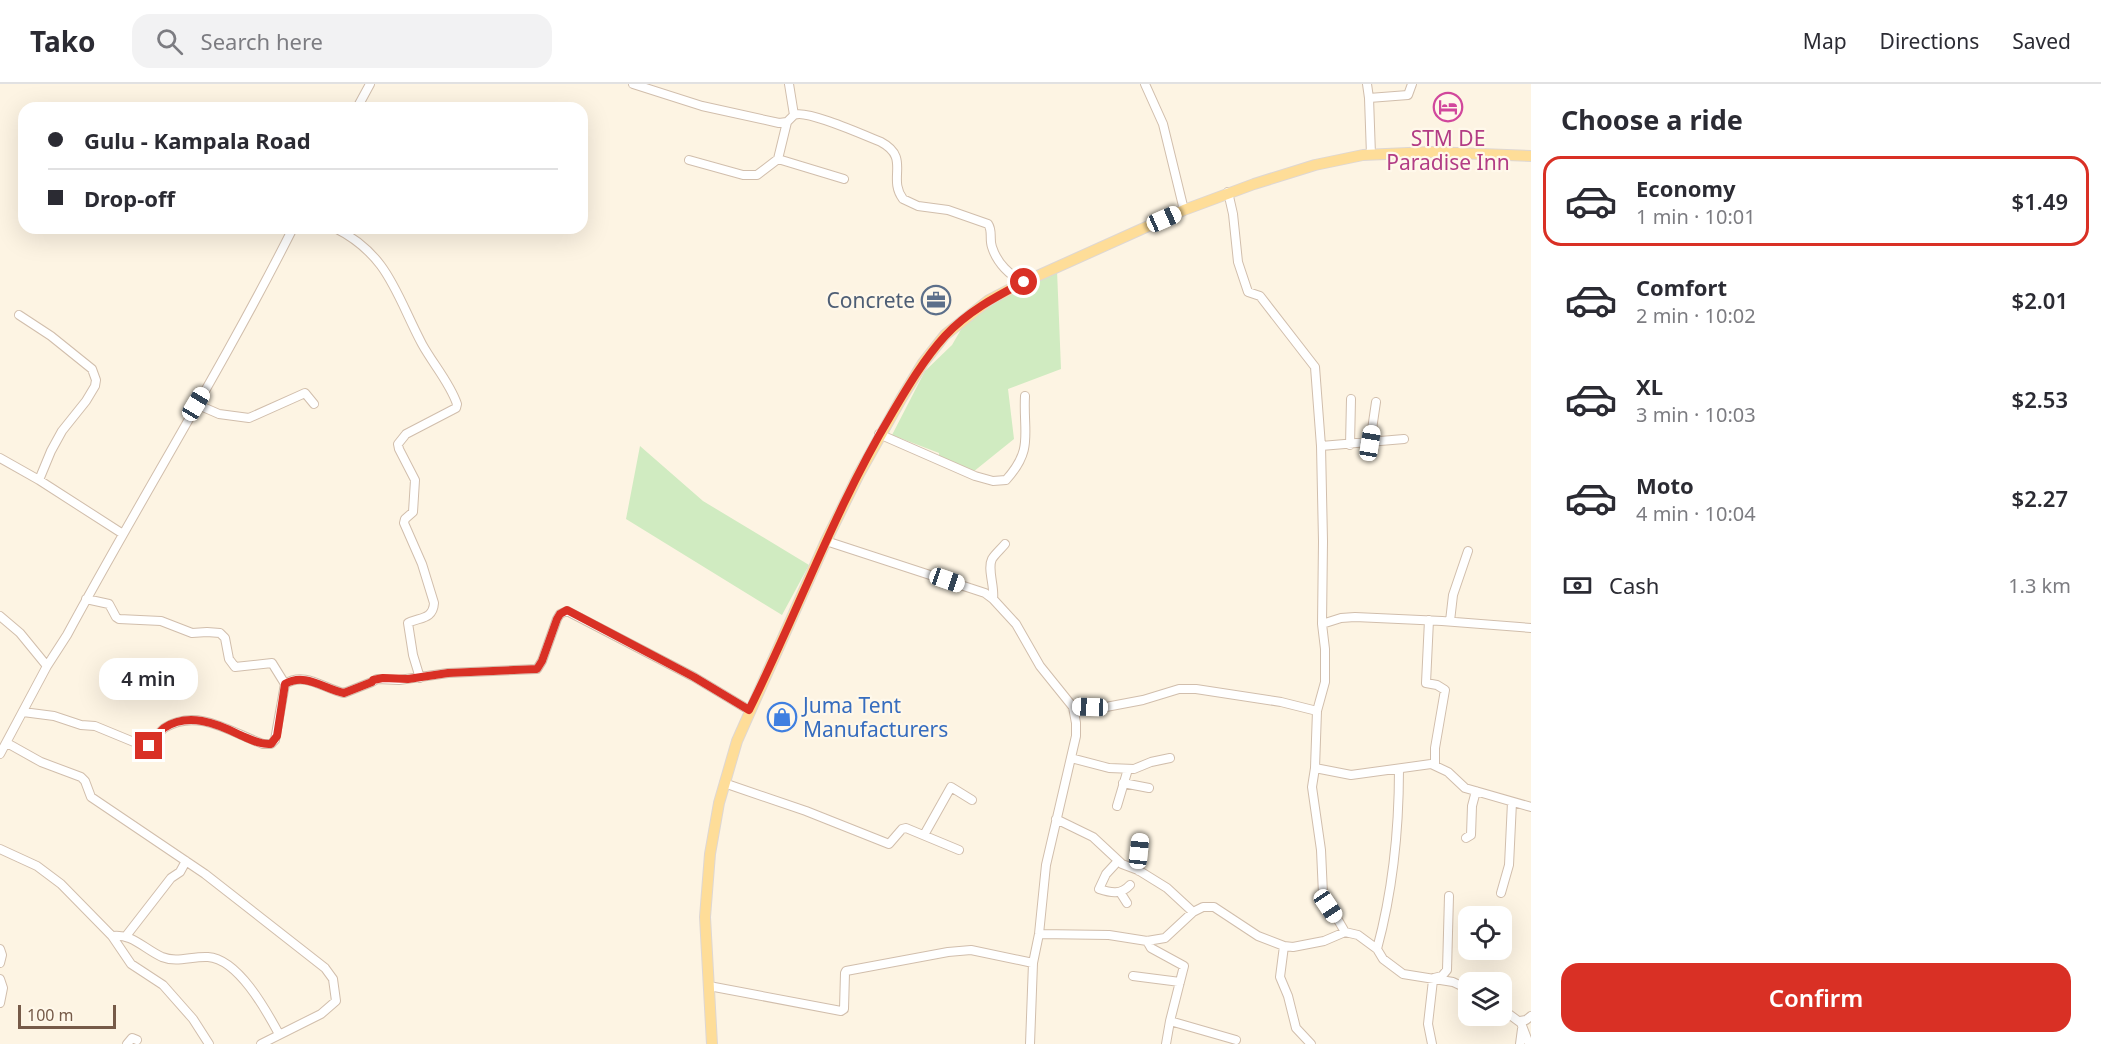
<!DOCTYPE html>
<meta charset="utf-8">
<style>
body{margin:0;font-family:"Noto Sans",sans-serif;background:#f2f2f3;color:#2b2b33;height:100vh;display:flex;flex-direction:column;font-size:22px;white-space:nowrap}
*{box-sizing:border-box;margin:0}
p{font-size:20px;color:#7c7c81}
.icon{flex:none;width:33px;height:33px;fill:none;stroke:currentColor;stroke-width:2;stroke-linecap:round;stroke-linejoin:round}
.map{position:relative;flex:1;overflow:hidden}
.details{display:flex;flex-direction:column;background:#fff;width:570px}
.details>*{flex:none}
.guide{position:absolute;left:18px;top:18px;width:570px;height:132px;border-radius:18px;box-shadow:0 6px 24px #0002;display:grid;align-content:center;height:132px;padding:0 30px;background:#fff}
.fabs{position:absolute;left:1458px;top:822px;display:grid;gap:12px}
.fabs a{display:grid;place-items:center;width:54px;height:54px;border-radius:12px;background:#fff;box-shadow:0 6px 24px #0002;font-size:30px}
.scale{position:absolute;left:18px;bottom:15px;width:98px;box-sizing:border-box;padding-left:6px;border:3px solid #765a48;border-top:0;font-size:16px;line-height:21px;white-space:nowrap;color:#765a48;-webkit-text-stroke:4px #fff8ea;paint-order:stroke}
.end{position:absolute;width:27px;height:27px;margin:-14px;border:8px solid #d93025;background:#fff;box-shadow:0 0 0 3px #fff}
.from{border-radius:50%}
.bubble{position:absolute;height:42px;border-radius:18px;background:#fff;box-shadow:0 6px 24px #0002;font-size:20px;font-weight:600;line-height:42px;text-align:center}
.car{position:absolute;width:18px;height:36px;margin:-18px -9px;border-radius:8px;box-shadow:0 0 4px 2px #0007;background:linear-gradient(#fff 24%,#345 0 40%,#fff 0 76%,#345 0 86%,#fff 0)}
.guide b{display:flex;align-items:center;gap:21px;height:57px;font-size:22px}
.guide b+b{border-top:2px solid #e1e1e2}
.guide i{width:15px;height:15px;background:#2b2b33}
ul{padding:0;list-style:none}
li{display:flex;align-items:center;gap:18px;height:90px;margin:0 12px 9px;padding:0 18px;border:3px solid transparent;border-radius:18px}
li div{flex:1}
li b{display:block;font-size:22px}
li em{font-style:normal;font-weight:600}
li.selected{border-color:#d93025}
li>.icon{width:54px;height:54px;stroke-width:1.5}
h2{padding:0 30px;font-size:27px;line-height:72px}
.pay{display:flex;align-items:center;gap:15px;height:66px;padding:0 30px;font-size:22px}
.pay p{margin-inline-start:auto}
.cta{display:flex;gap:12px;margin-top:auto;padding:12px 30px}
.cta a{flex:1;height:69px;border-radius:18px;background:#d93025;color:#fff;font-size:24px;font-weight:600;line-height:69px;text-align:center}
header{display:flex;align-items:center;gap:36px;box-sizing:border-box;height:84px;padding:0 30px;background:#fff;border-bottom:2px solid #e1e1e2}
header strong{font-size:28px}
nav{display:flex;gap:33px;margin-inline-start:auto;font-size:21px}
.search{width:420px;height:54px;background:#f2f2f3;display:flex;align-items:center;gap:15px;box-sizing:border-box;padding:0 21px;border-radius:18px;color:#7c7c81;font-size:22px}
main{display:flex;flex:1;min-height:0}
.map>svg:first-child{display:block}
</style>
<header>
<strong>Tako</strong>
<div class="search"><svg class="icon" aria-label="search" viewBox="0 0 24 24"><circle cx="10" cy="10" r="6"/><path d="M15 15l6 6"/></svg>Search here</div>
<nav><a>Map</a><a>Directions</a><a>Saved</a></nav>
</header>
<main>
<div class="map">
<svg width="1531" height="960" viewBox="0 0 1531 960">
<rect width="100%" height="100%" fill="#fdf4e3"/>
<path fill="#d0ebc1" d="M1057,186l4,99 -53,20 6,50 -41,33 -34,-15v-4l-47,-18 33,-64 27,-26 11,-19 39,-28z
M640,362l63,55 106,64 -27,50 -156,-96z"/>
<g fill="none" stroke-linecap="round" stroke-linejoin="round">
<g stroke="#d1beac" stroke-width="10">
<path id="minor" d="M633,0l69,22 77,17 8,-1 7,-7 -5,-31
M1145,0l18,40 21,86
M1367,0l2,14 2,57
M1369,14l39,-3 4,-11
M357,24l13,-24
M794,31c12,-6 72,21 87,27 30,16 6,36 22,57l15,7 30,4 40,14c5,7 1,15 4,23 5,16 18,29 32,35
M778,75l66,20
M689,76l54,15h14l21,-16 9,-37
M1228,108l5,22 5,48 10,30 12,4 55,71 6,79 2,95 -1,83
M335,144c54,27 61,67 87,116 11,20 28,39 35,60l-1,4 -50,26 -8,10 1,5 16,31 -2,32 -8,7 -1,4 18,41 12,39c-1,17 -15,14 -26,20l5,32 7,23
M19,231l32,21 41,33 4,11 -1,6 -9,15 -24,30 -11,20 -12,29
M196,320l23,10 30,4 56,-25 9,11
M879,350l96,42 18,5 13,-1c28,-31 17,-46 19,-84
M1370,359l6,-41
M1350,361l1,-46
M1321,362l83,-7
M0,374l39,22 84,54
M826,457l159,52 8,6 23,25 24,42 33,41 3,16v13l-30,129 -7,69 -6,29 -3,81
M993,515c2,-12 -6,-30 -1,-40 3,-5 9,-10 13,-15
M0,532l20,17 27,33
M1429,536l-3,63 11,2 8,5 -10,58v17
M1450,537l3,-26 15,-44
M285,600c20,-13 39,5 59,9l28,-11 5,-3 22,1 49,-7 89,-4 5,-8 15,-42 3,-5 7,-3 127,66 55,33
M1073,623h33l37,-7 36,-11h17l85,13 36,9
M23,628l31,4 27,9 14,1 51,21c9,-4 11,-15 20,-20 33,-19 66,6 97,17h8l4,-4 10,-56 -13,-21 -37,4 -6,-8 -4,-21 -5,-5 -13,-1 -15,1 -31,-12 -42,-2 -3,-2 -7,-13 -23,-5
M7,659l34,19 40,15 4,4 6,16 114,77 120,94 8,11 3,22 -15,13 -60,30
M0,670l47,-88 20,-31c74,-137 156,-268 226,-407
M1071,674l38,10 25,1 17,-7 19,-4
M1315,684l36,7 80,-11 17,8 17,16 66,19
M724,699l82,28 83,33 13,-15 4,-1 53,22
M1123,699l26,5
M1117,722l11,-37
M1056,735l37,18 29,27 16,6 29,18 26,24
M924,751l27,-48 21,13
M1466,754l5,-3 1,-29 4,-15
M0,765l37,17 24,18 51,52 19,28 32,21 30,34 16,25
M1118,777l-12,13 -7,15c12,4 22,6 31,-4
M1139,787l2,-33
M1120,808l7,11
M1501,809l8,-28 3,-63
M1345,848l-22,-38 -2,-44 -9,-63 3,-19 2,-57 8,-29v-33l-3,-25 19,-6 14,-1 87,4 89,7
M1039,850l70,1 38,6 18,-3 28,-26 10,-5h11l44,29 26,10 9,1 31,-6 21,-9 13,3 19,14 6,10 20,15 50,8 15,7
M112,852c20,-3 32,13 50,21 15,6 30,-1 46,0 30,2 58,53 71,77
M126,852l45,-58 9,-6 6,-11
M1147,857l4,7 33,18 -14,55 66,19
M1284,862l-4,31 8,19 8,32 15,16
M0,865l2,6 -2,8
M1377,865c16,-59 22,-120 22,-180
M1133,892l47,6
M1434,894l8,-2 5,-6 2,-74
M0,895l3,9 -3,15
M709,902l132,25 3,-2 1,-36 1,-2 102,-19 23,-2 62,13
M1502,925l19,14 8,21
M1520,937l6,-1 5,-4
M127,960l5,-6 5,2
M1166,960l4,-23
M1432,960l-4,-20 5,-44
M1520,960l2,-15"/>
</g>
<g stroke="#ded7d3" stroke-width="12">
<path id="major" d="M712,960l-7,-127 5,-63 9,-51 18,-62 89,-200 33,-67 42,-75 22,-36 22,-28 44,-35 35,-18 160,-72 70,-26 61,-19 48,-10 68,-3 100,4"/>
</g>
<use href="#minor" stroke="#fff" stroke-width="8"/>
<use href="#major" stroke="#fedd98" stroke-width="10"/>
</g>
<g fill="none" stroke-linecap="round" stroke-linejoin="round">
<path stroke="#d93025" stroke-width="8" d="M149,662c5,-6 9,-13 15,-18 24,-16 52,-5 76,7 10,4 20,10 31,9l6,-8 8,-52c20,-12 39,5 59,9l28,-11 1,-2 10,-2 25,1 40,-6 89,-4 5,-8 15,-42 3,-5 7,-4 127,67 55,33c49,-98 86,-202 142,-295 16,-27 33,-56 54,-79 22,-24 50,-39 79,-54"/>
</g>
<defs>
<g id="hotel-ring" transform="scale(1.5)"><circle r="9.5" fill="#fff8ea" stroke="#d1479c" stroke-width="1.5"/><path d="M-6-4.5h1.5V1H6V5H4.5V3h-9V5H-6ZM-4 0a1.8 1.8 0 1 1 3.6 0ZM.5 0V-2.5h3Q6-2.5 6 0Z" fill="#d1479c"/></g>
<g id="office-ring" transform="scale(1.5)"><circle r="9.5" fill="#fff8ea" stroke="#5c6f8a" stroke-width="1.5"/><path d="M-6-3h4V-5.5h4V-3h4V5H-6ZM-1-4.5V-3h2v-1.5ZM-6 0V1H6V0Z" fill="#5c6f8a"/></g>
<g id="shop-ring" transform="scale(1.5)"><circle r="9.5" fill="#fff8ea" stroke="#3f7fe0" stroke-width="1.5"/><path d="M-5-2.5h2.3a2.7 3.5 0 0 1 5.4 0H5L5.5 6h-11ZM-1.5-2.5h3a1.5 2.3 0 0 0-3 0Z" fill="#3f7fe0"/></g>
</defs>
<g fill-rule="evenodd">
<use href="#hotel-ring" x="1448" y="23"/>
<use href="#office-ring" x="936" y="216"/>
<use href="#shop-ring" x="782" y="633"/>
</g>
<g text-anchor="middle" dominant-baseline="central" stroke-width="4.5" stroke-linejoin="round" paint-order="stroke">
<g font-size="21" fill="#b23c85" stroke="#fff8ea">
<text x="1448" y="54">STM DE<tspan x="1448" dy="24">Paradise Inn</tspan></text>
</g>
<g font-size="21" fill="#4e5e75" stroke="#fff8ea" text-anchor="end">
<text x="915" y="216">Concrete</text>
</g>
<g font-size="21" fill="#366cbe" stroke="#fff8ea" text-anchor="start">
<text x="803" y="621">Juma Tent<tspan x="803" dy="24">Manufacturers</tspan></text>
</g>
</g>
</svg>
<div class="fabs">
<a><svg class="icon" aria-label="locate" viewBox="0 0 24 24"><circle cx="12" cy="12" r="6"/><path d="M12 2v4M12 18v4M2 12h4M18 12h4"/></svg></a>
<a><svg class="icon" aria-label="layers" viewBox="0 0 24 24"><path d="M12 4l9 5-9 5-9-5zM3 14l9 5 9-5"/></svg></a>
</div>
<div class="scale">100 m</div>
<i class="end from" style="left:1024px;top:198px"></i>
<i class="end" style="left:149px;top:662px"></i>
<div class="bubble" style="left:99px;top:574px;width:99px">4 min</div>
<i class="car" style="left:1164px;top:135px;rotate:66deg"></i>
<i class="car" style="left:196px;top:320px;rotate:31deg"></i>
<i class="car" style="left:1370px;top:359px;rotate:9deg"></i>
<i class="car" style="left:947px;top:496px;rotate:109deg"></i>
<i class="car" style="left:1090px;top:623px;rotate:272deg"></i>
<i class="car" style="left:1139px;top:767px;rotate:6deg"></i>
<i class="car" style="left:1328px;top:822px;rotate:146deg"></i>
<div class="guide">
<b><i class="from"></i>Gulu - Kampala Road</b>
<b><i></i>Drop-off</b>
</div>
</div>
<section class="details">
<h2>Choose a ride</h2>
<ul>
<li class="selected"><svg class="icon" aria-label="car" viewBox="0 0 24 24"><path d="M5 17H2v-5l4-1 3-4h7l3 4 3 1v5h-3M9 17h6M6 11h13"/><circle cx="7" cy="17" r="2"/><circle cx="17" cy="17" r="2"/></svg><div><b>Economy</b><p>1 min · 10:01</p></div><em>$1.49</em></li>
<li><svg class="icon" aria-label="car" viewBox="0 0 24 24"><path d="M5 17H2v-5l4-1 3-4h7l3 4 3 1v5h-3M9 17h6M6 11h13"/><circle cx="7" cy="17" r="2"/><circle cx="17" cy="17" r="2"/></svg><div><b>Comfort</b><p>2 min · 10:02</p></div><em>$2.01</em></li>
<li><svg class="icon" aria-label="car" viewBox="0 0 24 24"><path d="M5 17H2v-5l4-1 3-4h7l3 4 3 1v5h-3M9 17h6M6 11h13"/><circle cx="7" cy="17" r="2"/><circle cx="17" cy="17" r="2"/></svg><div><b>XL</b><p>3 min · 10:03</p></div><em>$2.53</em></li>
<li><svg class="icon" aria-label="car" viewBox="0 0 24 24"><path d="M5 17H2v-5l4-1 3-4h7l3 4 3 1v5h-3M9 17h6M6 11h13"/><circle cx="7" cy="17" r="2"/><circle cx="17" cy="17" r="2"/></svg><div><b>Moto</b><p>4 min · 10:04</p></div><em>$2.27</em></li>
</ul>
<div class="pay"><svg class="icon" aria-label="cash" viewBox="0 0 24 24"><path d="M3 7h18v10H3z"/><circle cx="12" cy="12" r="2"/></svg>Cash<p>1.3 km</p></div>
<div class="cta"><a>Confirm</a></div>
</section>
</main>
